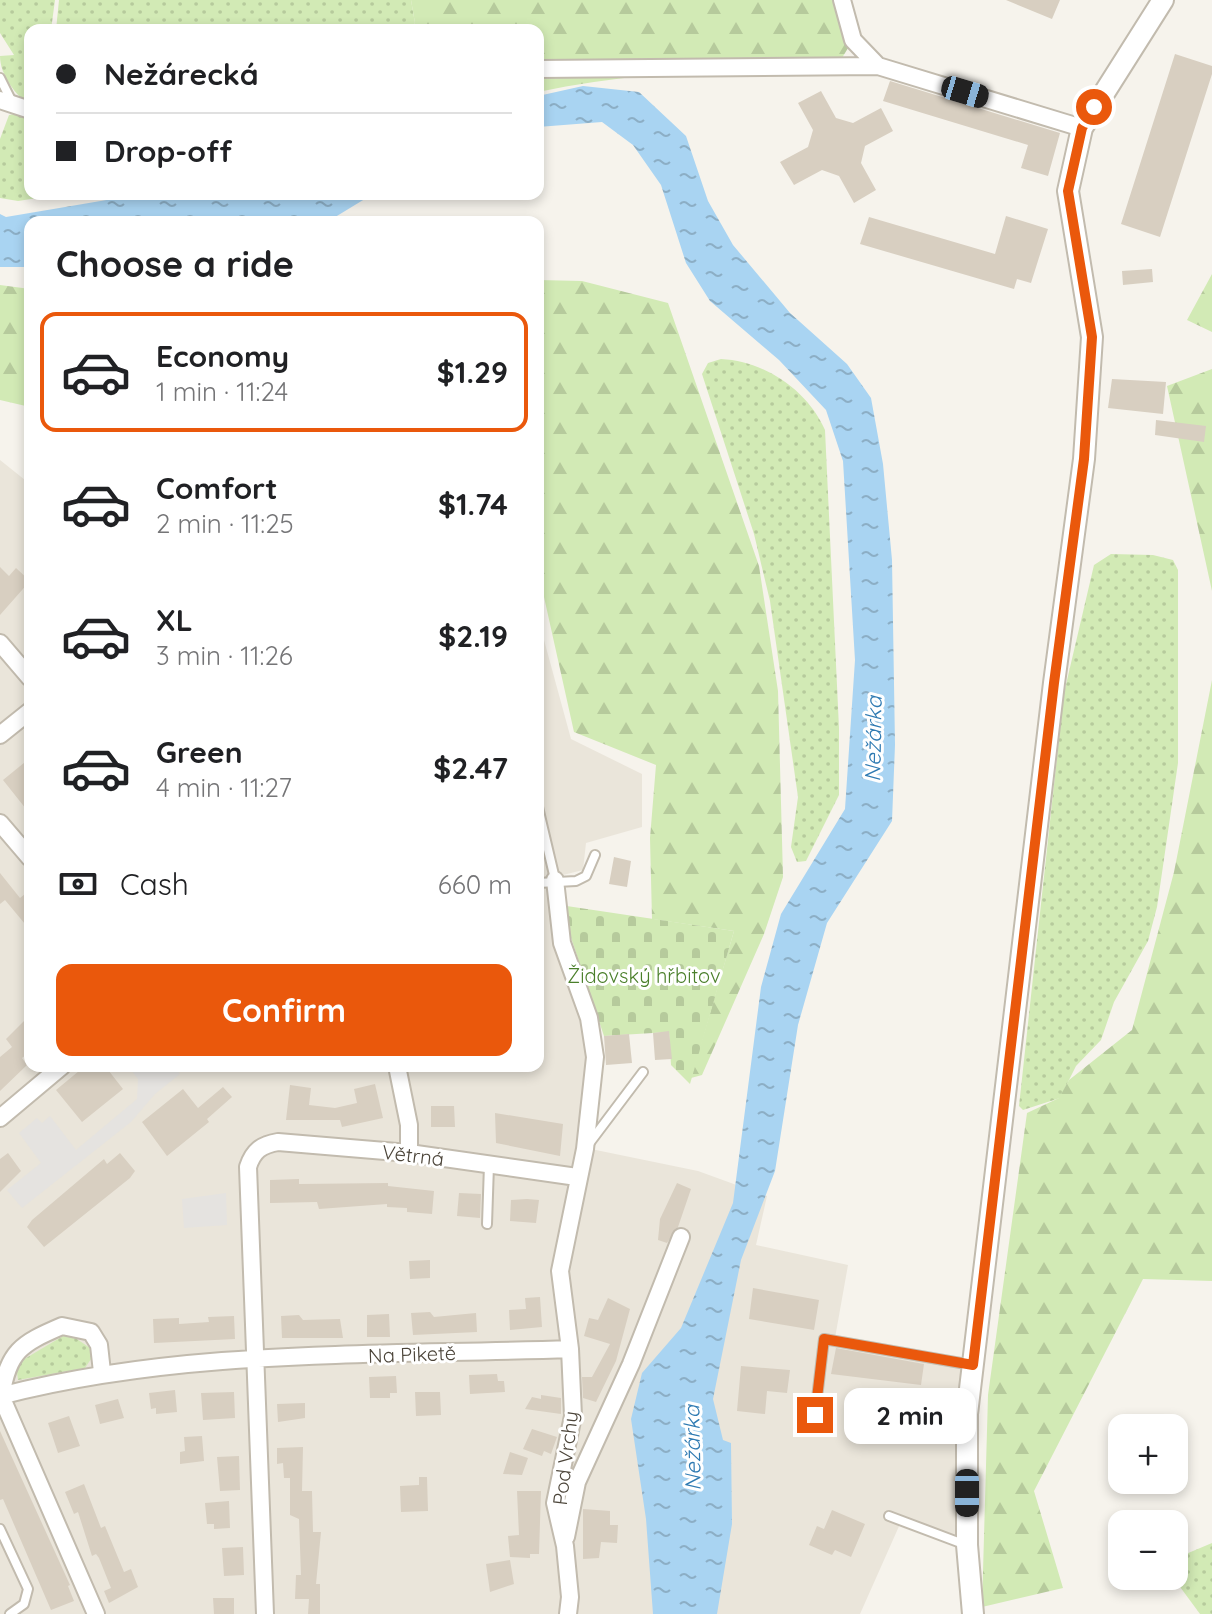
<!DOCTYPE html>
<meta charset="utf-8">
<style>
body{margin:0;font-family:Quicksand,sans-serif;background:#f2f2f2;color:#202124;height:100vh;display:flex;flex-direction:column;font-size:30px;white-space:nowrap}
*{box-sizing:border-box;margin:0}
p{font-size:26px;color:#757577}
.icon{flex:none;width:44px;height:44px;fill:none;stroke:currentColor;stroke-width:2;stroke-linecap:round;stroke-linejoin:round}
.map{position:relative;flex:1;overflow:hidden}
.sheet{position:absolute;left:24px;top:216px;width:520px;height:856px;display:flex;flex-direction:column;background:#fff;border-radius:16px;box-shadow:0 4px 12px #0003}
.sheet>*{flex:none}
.hud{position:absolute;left:24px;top:24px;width:520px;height:176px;border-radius:16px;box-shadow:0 4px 12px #0003;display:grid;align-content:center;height:176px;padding:0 32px;background:#fff}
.buttons{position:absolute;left:1108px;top:1414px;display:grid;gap:16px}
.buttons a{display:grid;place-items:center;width:80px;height:80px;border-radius:16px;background:#fff;box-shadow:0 4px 12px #0003;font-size:40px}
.end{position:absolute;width:36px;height:36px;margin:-18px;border:10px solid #ea580c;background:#fff;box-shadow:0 0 0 4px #fff}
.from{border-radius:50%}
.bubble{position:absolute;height:56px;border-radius:16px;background:#fff;box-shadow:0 4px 12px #0003;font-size:26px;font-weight:700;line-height:56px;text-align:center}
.car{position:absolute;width:24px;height:48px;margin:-24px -12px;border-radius:10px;box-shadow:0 0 6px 2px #0007;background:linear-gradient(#222 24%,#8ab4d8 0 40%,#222 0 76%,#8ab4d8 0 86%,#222 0)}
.hud b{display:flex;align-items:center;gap:28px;height:76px;font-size:30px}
.hud b+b{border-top:2px solid #e0e0e0}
.hud i{width:20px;height:20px;background:#202124}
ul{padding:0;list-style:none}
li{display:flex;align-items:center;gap:24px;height:120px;margin:0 16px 12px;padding:0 16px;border:4px solid transparent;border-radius:16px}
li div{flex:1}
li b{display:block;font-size:30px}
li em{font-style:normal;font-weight:700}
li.selected{border-color:#ea580c}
li>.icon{width:72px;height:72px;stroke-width:1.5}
h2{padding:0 32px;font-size:36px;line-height:96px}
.pay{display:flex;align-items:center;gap:20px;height:88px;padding:0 32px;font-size:30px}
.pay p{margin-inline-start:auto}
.primary-button{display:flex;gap:16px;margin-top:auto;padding:16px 32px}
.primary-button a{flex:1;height:92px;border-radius:16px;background:#ea580c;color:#fff;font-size:32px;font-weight:700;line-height:92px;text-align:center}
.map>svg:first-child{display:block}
</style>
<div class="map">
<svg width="1212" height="1614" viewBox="0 0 1212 1614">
<defs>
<pattern id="grass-dots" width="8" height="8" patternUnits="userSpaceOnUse" patternTransform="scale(2)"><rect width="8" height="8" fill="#d2eab5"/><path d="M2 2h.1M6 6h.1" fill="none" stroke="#b6ca9c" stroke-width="1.8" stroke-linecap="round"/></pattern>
<pattern id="forest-firs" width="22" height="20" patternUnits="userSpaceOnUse" patternTransform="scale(2)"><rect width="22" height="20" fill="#d2eab5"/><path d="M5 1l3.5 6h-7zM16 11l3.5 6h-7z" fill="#b6ca9c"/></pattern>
<pattern id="cemetery-stones" width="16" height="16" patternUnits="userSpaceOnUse" patternTransform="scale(2)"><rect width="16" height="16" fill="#d2eab5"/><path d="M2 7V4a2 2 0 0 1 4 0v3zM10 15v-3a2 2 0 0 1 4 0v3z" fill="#b6ca9c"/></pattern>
<pattern id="water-ripples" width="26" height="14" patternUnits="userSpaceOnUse" patternTransform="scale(2)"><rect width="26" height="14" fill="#a9d4f2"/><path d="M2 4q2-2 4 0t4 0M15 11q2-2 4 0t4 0" fill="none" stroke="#8caec5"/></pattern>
</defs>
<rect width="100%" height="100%" fill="#f6f3ec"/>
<path fill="#eae5da" d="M0,460l30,24v582h508v-448l33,121 71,35v53l-56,16 -3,27 -32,8 46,153 -6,118 107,22 69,25 -11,49 92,20 -13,73 134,24 1,189 -70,-27 -40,90h-860z"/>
<path fill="url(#grass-dots)" d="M0,0h55l-4,30h-21v76c-15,-12 -30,-31 -30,-50l14,-1 -14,-22z
M59,0h352l4,23 -3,7h-356z
M18,113l12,4v77h34l-46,7 -18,-3v-59l9,-24z
M721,359c44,2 87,32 104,71l14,298v67l-33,66 -9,1 -6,-15 7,-50 -28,-196 -16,-67 -52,-160 6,-11z
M1111,554l42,1 20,5 5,10v193l-21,144 -9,34 -34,61 -13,38 -25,26 -16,32 -37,12 -4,-4 45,-413 30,-128z
M71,1335l19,13 1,11 -6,9 -67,12 -2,-16 47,-28z
M1212,1543v71h-12l-28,-38 2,-17z"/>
<path fill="url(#forest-firs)" d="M411,0h431l11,40 -16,26c-100,3 -201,5 -299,26v-62h-126l3,-7z
M1212,274v58l-25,-12z
M538,280l44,1 86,22 91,263 19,125 5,186 -19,57 -62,141 -11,3 43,-147 -82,-12 -2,-81 6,-73 -82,-33 -36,-162z
M0,285l30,4v118l-30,-7z
M1212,369v222l-45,-205z
M1212,680v601l-69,-2 -109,212 29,97 -81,19 6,-212 39,-282 32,-15 10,-18 63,-50 42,-158z"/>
<path fill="url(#cemetery-stones)" d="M560,905l174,26 -44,153 -19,-19 -2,-33 -65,4z"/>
<path fill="#e5e3e0" d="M128,1066h46l6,8 -25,20 -24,28 -109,86 -15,-18 34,-27 -22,-30 18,-15 5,5 8,-7 26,34 61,-51 1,-20z
M226,1193l1,32 -43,3 -2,-29z"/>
<path fill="url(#water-ripples)" d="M583,86l56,6 47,44 22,65 25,44 57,68 57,51 24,34 12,66 9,96 3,185 -3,76 -65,102 -29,102 -23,146 -34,89 -28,139 10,41 8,3 1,81 -15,90h-64l-7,-95 -15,-100 11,-46 39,-45 52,-125 28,-216 20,-73 64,-105 10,-149 -12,-199 -17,-51 -47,-50 -69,-59 -24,-38 -25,-78 -28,-40 -31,-23 -64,5v-31z
M142,194h231l-46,28h-297v45h-30v-53l6,3z"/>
<path fill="#d8cfc1" d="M1006,0h54l-8,19z
M1175,54l37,12v8l-52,163 -39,-13z
M890,81l170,52 -12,43 -27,-8 7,-23 -145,-44z
M821,91l15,27 17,5 28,-15 12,23 -28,15 -4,17 15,27 -22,13 -15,-27 -17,-6 -28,15 -14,-23 28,-15 5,-17 -15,-27z
M1006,216l42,13 -17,54 -14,-4 -3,10 -154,-45 9,-27 126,37z
M1152,269l1,13 -30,3 -1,-14z
M1112,379l54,3 -3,32 -55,-6z
M1156,420l50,6 -2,16 -49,-7z
M0,567l9,9 7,-8 14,13 -30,34z
M30,758v56l-27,-34z
M614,857l17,4 -4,26 -18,-3z
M0,873l20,25 10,-8v40l-25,-30 -5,4z
M30,1015v37l-8,6 5,7 -27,26v-34l12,-10 -6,-8z
M669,1031l3,28 -17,1 -2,-27z
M629,1034l3,29 -26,2 -2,-29z
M85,1066h20l18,23 -41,33 -26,-32z
M375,1084l8,34 -41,9 -2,-7h-54l4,-35 21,3 -2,17 26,3 22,-5 -3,-14z
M223,1087l9,10 -25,22 2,3 -42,34 -25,-34 41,-33 15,19z
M431,1106h23l1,21h-24z
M495,1113l68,11 -3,32 -64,-13z
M8,1153l13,18 -21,21v-33z
M120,1153l15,18 -5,7 -86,69 -17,-20 5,-7 72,-61 3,5z
M299,1179v5l89,-1v3l46,5 -2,23 -25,-2v-4l-20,-1v-3l-68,5 -2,-7 -47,1v-23z
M677,1183l14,6 -13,38 -11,16 -9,-3 2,-21z
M459,1193l22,1 -1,24 -23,-2z
M527,1199l12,1 -3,23 -26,-2 1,-21z
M430,1260v18l-20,1 -1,-18z
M753,1288l66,12 -5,30 -65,-11z
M540,1297l2,30 -32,3 -1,-20 17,-1 -1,-11z
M608,1298l22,11 -14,52 -20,41 -13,-4 -1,-21h10l18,-33 -26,-8 5,-18 9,2z
M430,1312l4,5 42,-4 1,19 -64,3 -2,-22z
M389,1314l1,23h-23v-22z
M299,1315l4,5 37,-1 3,19h-61l-1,-22z
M234,1316l1,23 -81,4 -1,-24 26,-1v6l30,-2 -1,-5z
M836,1348l88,16 -3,21 -90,-11z
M741,1366l49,4 -3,23 -20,-2 -2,23 -28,-3z
M497,1374l1,7h6l1,11 -35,2 -1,-19z
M396,1376l1,17h-7v5h-20l-1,-21z
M175,1390l2,22 -21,2v-6l-5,1 -2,-16z
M234,1392l1,26 -32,2 -2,-27z
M415,1392h25l1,23 -25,1z
M541,1395l20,3v16l-36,-5 7,-12 9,2z
M118,1399l6,19 -24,6 -5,-19z
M305,1403v15l-27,4 -1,-18z
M69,1416l11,30 -22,7 -10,-30z
M532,1429l25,8 -6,17 -7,-3 -2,5 -19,-7z
M0,1431l70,154 -2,1 6,15 -23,9 -48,-111 -3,1z
M202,1436l2,25 -24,3v-12l5,-1 -1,-14z
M303,1447l-1,44h10l1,41h8l-5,52h4v30h-12l1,-15h-14l1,-24h5l-2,-56 -9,-4v-37h-6l-1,-15 -6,1v-16z
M510,1452l18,6 -6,17 -19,-1z
M239,1456l1,34 -20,1 -3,-34z
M419,1477h8l1,34 -27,1 -1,-26 19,-1z
M84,1484l17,44 4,-2 19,46 7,-3 7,18 -29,16 -5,-12 7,-3 -12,-30 -3,-4 -4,2 -14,-44 -4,2 -9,-22z
M517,1491h24l-2,63h-9v4l-20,-1 -2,-21 11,-1z
M229,1501l1,27 -16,1v-5h-7l-2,-21z
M583,1509l27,2v14h8l-1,18 -16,-1 -2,16 -16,1z
M832,1510l33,14 -14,33 -16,-7 -3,5 -23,-10 8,-19 7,3z
M243,1547l1,28 -20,1 -2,-28z
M510,1560l4,24 -24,8 -4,-28z
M213,1598h21v16h-20z"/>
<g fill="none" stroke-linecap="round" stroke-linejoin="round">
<g stroke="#c2bbae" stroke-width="12">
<path id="service" d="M0,78l13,26
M538,807l17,72
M538,883l38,-2 10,-5 9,-21
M588,1145l55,-73
M487,1224l2,-59
M815,1415l9,-76 148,26
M889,1516l77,29
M0,1529l28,60 -4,15 -14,10"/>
</g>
<g stroke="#c2bbae" stroke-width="20">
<path id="minor" d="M842,0l11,40 25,26 204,62
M538,69l340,-3
M0,100l30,10
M0,643l30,35
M0,735l30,-24
M0,823l30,35
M555,880l7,63 27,75 6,39 -10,92 -25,122 10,78 3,67 -18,87 10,43 5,51 -2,17
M397,1066l12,59v28
M0,1118l62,-52
M0,1396c184,-48 381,-40 570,-47
M566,1537l11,-55 54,-118 50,-127
M96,1614l-95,-218c8,-45 19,-52 61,-70l29,6 8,13 3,27
M265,1614l-17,-447c5,-16 13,-22 30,-25l131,11 168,24"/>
</g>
<g stroke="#c2bbae" stroke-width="24">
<path id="tertiary" d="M973,1614l-6,-69v-131l87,-731 30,-224 8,-122 -24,-146 14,-63 81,-128"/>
</g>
<use href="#service" stroke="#fff" stroke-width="8"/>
<use href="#minor" stroke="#fff" stroke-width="16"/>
<use href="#tertiary" stroke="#fff" stroke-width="20"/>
</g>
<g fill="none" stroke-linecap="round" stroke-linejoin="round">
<path stroke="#ea580c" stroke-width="10" d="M815,1415l9,-76 149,26 81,-682 30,-224 8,-122 -24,-146 14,-63 12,-21"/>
</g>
<g text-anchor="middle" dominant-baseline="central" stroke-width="6" stroke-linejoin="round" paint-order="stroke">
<g font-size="20" fill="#4a7f2a" stroke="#fff">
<text x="644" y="975">Židovský hřbitov</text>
</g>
<g font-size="20" fill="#4b4439" stroke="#fff">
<text transform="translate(413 1155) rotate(7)">Větrná</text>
<text transform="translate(412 1354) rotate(-2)">Na Piketě</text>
<text transform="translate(565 1458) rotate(-83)">Pod Vrchy</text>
</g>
<g font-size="22" font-style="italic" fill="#2e7ab2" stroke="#fff">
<text transform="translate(873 739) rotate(-89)">Nežárka</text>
<text transform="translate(692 1448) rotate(-91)">Nežárka</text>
</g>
</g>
</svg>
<div class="buttons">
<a>+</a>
<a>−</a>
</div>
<i class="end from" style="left:1094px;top:107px"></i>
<i class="end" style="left:815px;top:1415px"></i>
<div class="bubble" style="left:844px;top:1388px;width:132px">2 min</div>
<i class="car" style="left:965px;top:92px;rotate:107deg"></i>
<i class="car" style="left:967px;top:1493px;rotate:180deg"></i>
<div class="hud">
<b><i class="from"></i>Nežárecká</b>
<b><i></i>Drop-off</b>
</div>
<section class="sheet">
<h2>Choose a ride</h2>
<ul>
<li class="selected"><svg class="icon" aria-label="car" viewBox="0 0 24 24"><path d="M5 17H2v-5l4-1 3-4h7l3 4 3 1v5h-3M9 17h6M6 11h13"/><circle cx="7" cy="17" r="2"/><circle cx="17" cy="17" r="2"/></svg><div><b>Economy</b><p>1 min · 11:24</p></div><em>$1.29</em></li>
<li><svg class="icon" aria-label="car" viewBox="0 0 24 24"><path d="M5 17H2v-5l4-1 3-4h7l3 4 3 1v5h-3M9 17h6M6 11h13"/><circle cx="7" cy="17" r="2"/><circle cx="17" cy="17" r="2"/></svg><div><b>Comfort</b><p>2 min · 11:25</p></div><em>$1.74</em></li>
<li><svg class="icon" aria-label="car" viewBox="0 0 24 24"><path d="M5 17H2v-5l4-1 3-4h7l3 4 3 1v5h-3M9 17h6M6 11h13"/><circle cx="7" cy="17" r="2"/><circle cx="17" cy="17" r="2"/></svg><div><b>XL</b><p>3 min · 11:26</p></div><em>$2.19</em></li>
<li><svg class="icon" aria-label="car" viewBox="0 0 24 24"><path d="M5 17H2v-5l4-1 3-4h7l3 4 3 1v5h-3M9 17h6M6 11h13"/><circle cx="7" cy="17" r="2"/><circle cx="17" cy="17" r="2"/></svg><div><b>Green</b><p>4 min · 11:27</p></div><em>$2.47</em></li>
</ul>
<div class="pay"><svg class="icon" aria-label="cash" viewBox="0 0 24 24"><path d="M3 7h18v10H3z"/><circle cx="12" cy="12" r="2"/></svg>Cash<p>660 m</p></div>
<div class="primary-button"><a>Confirm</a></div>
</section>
</div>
